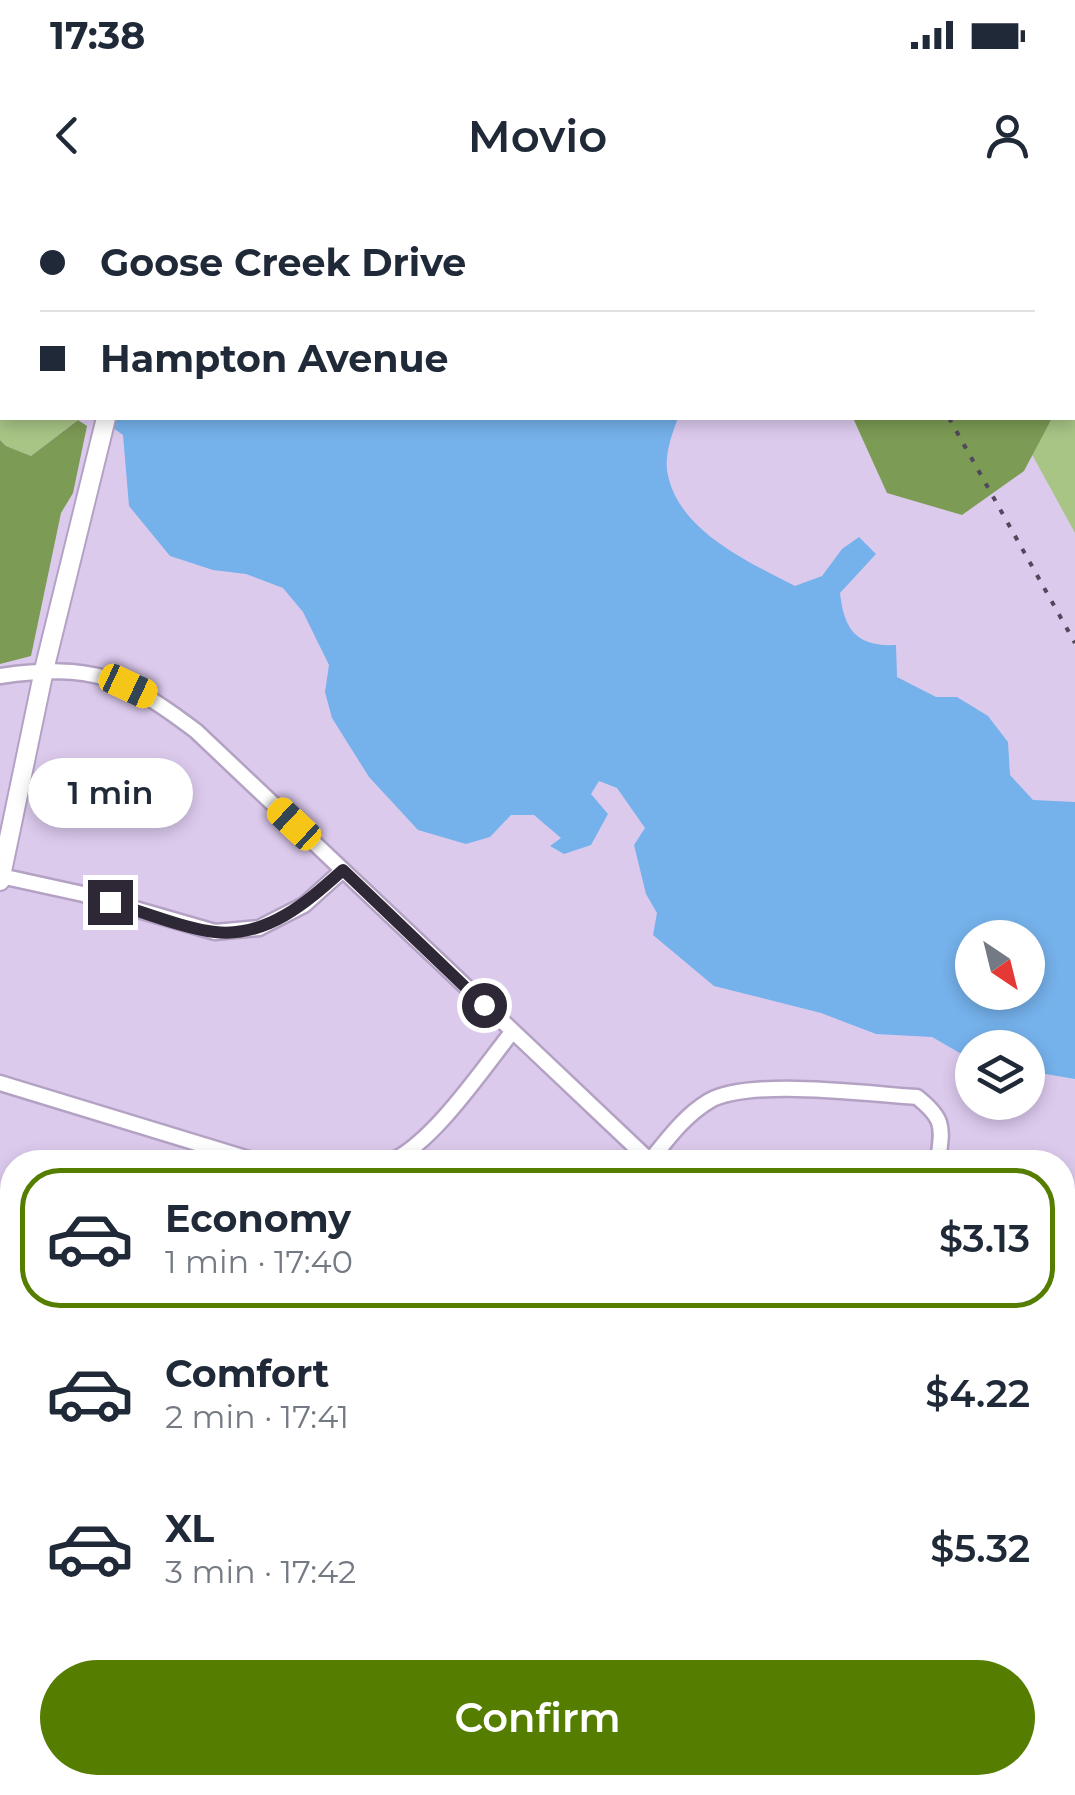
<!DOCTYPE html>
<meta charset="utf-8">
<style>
body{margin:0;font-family:Montserrat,sans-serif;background:#f6f6f7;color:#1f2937;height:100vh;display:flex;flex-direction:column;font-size:38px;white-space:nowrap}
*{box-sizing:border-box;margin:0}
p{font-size:32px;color:#747a83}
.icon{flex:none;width:55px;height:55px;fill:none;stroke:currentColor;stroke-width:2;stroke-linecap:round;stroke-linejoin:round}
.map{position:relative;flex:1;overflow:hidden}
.sheet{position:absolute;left:0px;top:950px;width:1075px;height:645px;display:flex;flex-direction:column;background:#fff;border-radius:40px 40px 0 0;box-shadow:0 5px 15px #0003}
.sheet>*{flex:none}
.banner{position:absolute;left:0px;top:0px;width:1075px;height:220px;box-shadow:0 5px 15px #0003;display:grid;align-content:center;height:220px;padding:0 40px;background:#fff}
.needle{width:65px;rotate:145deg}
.buttons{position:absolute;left:955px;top:720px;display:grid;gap:20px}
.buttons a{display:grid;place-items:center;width:90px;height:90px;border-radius:50%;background:#fff;box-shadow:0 5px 15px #0003;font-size:50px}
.end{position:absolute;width:45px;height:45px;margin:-22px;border:12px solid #2e2735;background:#fff;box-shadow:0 0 0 5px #fff}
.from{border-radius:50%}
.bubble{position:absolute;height:70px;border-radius:35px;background:#fff;box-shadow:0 5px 15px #0003;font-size:32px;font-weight:600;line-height:70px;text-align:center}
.car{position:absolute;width:30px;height:60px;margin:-30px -15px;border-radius:12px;box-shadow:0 0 8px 2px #0007;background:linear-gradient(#f5c518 24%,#345 0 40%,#f5c518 0 76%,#345 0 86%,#f5c518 0)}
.banner b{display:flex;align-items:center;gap:35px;height:95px;font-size:38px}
.banner b+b{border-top:2px solid #e0e1e3}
.banner i{width:25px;height:25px;background:#1f2937}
ul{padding:18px 0 0;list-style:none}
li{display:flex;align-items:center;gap:30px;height:140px;margin:0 20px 15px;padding:0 20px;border:5px solid transparent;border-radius:40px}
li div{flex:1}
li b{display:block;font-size:38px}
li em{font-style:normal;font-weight:600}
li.current{border-color:#557e00}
li>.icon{width:90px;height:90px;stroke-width:1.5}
.action{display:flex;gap:20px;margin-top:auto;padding:20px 40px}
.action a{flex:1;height:115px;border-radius:60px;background:#557e00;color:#fff;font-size:40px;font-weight:600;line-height:115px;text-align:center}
.status{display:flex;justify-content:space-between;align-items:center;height:70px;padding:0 50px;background:#fff;direction:ltr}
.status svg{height:28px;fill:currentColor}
header{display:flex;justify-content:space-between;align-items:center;height:130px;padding:0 40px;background:#fff;font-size:45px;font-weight:600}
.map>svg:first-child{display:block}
</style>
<div class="status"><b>17:38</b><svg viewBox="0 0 49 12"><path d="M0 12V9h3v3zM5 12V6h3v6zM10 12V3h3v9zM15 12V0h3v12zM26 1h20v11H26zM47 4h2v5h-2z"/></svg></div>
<header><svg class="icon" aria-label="back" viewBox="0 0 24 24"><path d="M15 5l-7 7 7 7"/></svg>Movio<svg class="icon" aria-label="person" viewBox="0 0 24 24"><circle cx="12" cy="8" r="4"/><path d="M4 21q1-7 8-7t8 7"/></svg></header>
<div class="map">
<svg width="1075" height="1595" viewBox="0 0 1075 1595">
<rect width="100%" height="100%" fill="#dccaed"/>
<path fill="#a8c586" d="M0,0h45l-43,2v216h78l-49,38 -25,-10 -6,-6z
M1073,164l2,1v168l-63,-115h60z"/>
<path fill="#7c9b54" d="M600,0h475v186l-3,-184z
M853,218h199l-28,53 -62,44 -75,-22z
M78,220l9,6 -14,67 -12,20 -30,143 -31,8v-224l6,6 25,10z
M257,1583h179l-10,12h-157z"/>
<path fill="#75b1eb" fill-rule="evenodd" d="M99,218h579c-6,15 -13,36 -11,52 9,60 80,91 128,116l27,-10 20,-27 17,-12 17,17 -36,39c4,36 16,54 56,52l1,32 39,20h21l31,19 20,26 2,33 23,25 42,2v277l-47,-8v-23h-56v12l-40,-23 -56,-3 -55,-21 -107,-27 -61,-51 4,-22 -11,-19 -12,-49 11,-17 -28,-40 -18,-7 -8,13 17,20 -17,31 -27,9 -14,-8 11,-8 -27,-23h-23l-21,22 -24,7 -48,-14 -49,-53 -37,-59 -7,-26 4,-27 -26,-53 -20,-24 -37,-14 -33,-4 -43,-14 -41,-50 -6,-71zM972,738h56v54h-56z"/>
<path fill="#a789a4" stroke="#6f546d" stroke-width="2.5" d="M12,1430v118l-12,-9v-97z
M124,1582h63l8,6 -5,7h-55l-12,-8z"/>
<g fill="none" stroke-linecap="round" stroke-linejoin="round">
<g stroke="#b4a2c4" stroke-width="19">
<path id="minor" d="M0,476c93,-13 123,0 196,55l454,430
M1,676l82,18 132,38 44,-4 45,-23 39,-35
M0,883l259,79
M390,962c43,-19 92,-92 122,-130
M649,962c18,-22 35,-46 60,-61 40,-23 158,-7 208,-4 29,23 25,31 21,65
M1062,1001l13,2
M0,1121l12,3
M1062,1257l13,5
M0,1293l12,15
M0,1418l12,-12
M0,1552l12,9
M54,1582l25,13
M337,1582l38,13
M685,1582l3,13
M234,1585l20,-3
M20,1595l10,-13
M105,1595l9,-13
M209,1595l2,-13"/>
</g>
<g stroke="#b4a2c4" stroke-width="22">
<path id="major" d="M162,2v-2
M0,681l44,-211 62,-252"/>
</g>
<use href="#minor" stroke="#fff" stroke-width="14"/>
<use href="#major" stroke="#fff" stroke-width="18"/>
<path stroke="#52485b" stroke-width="4" stroke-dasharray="5 10" stroke-linecap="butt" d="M828,0l1,2
M949,218l126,225"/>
</g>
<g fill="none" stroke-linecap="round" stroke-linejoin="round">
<path stroke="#2e2735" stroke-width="12" d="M110,702c31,9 75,27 105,30 52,6 92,-30 128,-62l141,135"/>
</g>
</svg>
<div class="buttons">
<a><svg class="needle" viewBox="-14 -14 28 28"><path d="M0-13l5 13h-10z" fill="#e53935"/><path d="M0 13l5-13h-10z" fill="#747a83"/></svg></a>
<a><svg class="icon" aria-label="layers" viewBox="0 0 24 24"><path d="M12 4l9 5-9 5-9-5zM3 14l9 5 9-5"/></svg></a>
</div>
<i class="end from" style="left:484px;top:805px"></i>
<i class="end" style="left:110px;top:702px"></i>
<div class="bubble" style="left:28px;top:558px;width:165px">1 min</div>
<i class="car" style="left:128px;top:486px;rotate:115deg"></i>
<i class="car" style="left:294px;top:624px;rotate:313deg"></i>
<div class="banner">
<b><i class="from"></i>Goose Creek Drive</b>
<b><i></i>Hampton Avenue</b>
</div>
<section class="sheet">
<ul>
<li class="current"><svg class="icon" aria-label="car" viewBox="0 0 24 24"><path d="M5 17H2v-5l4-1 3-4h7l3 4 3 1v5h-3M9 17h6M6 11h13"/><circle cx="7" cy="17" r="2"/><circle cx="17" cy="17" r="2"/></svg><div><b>Economy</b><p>1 min · 17:40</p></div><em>$3.13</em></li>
<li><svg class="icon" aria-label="car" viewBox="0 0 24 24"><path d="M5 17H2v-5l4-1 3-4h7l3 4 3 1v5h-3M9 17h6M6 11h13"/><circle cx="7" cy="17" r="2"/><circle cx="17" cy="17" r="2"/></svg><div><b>Comfort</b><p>2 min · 17:41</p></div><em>$4.22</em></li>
<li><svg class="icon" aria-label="car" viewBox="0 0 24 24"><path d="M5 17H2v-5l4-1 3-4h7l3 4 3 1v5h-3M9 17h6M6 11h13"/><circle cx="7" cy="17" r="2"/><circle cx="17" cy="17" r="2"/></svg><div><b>XL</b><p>3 min · 17:42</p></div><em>$5.32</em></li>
</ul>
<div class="action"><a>Confirm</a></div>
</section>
</div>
